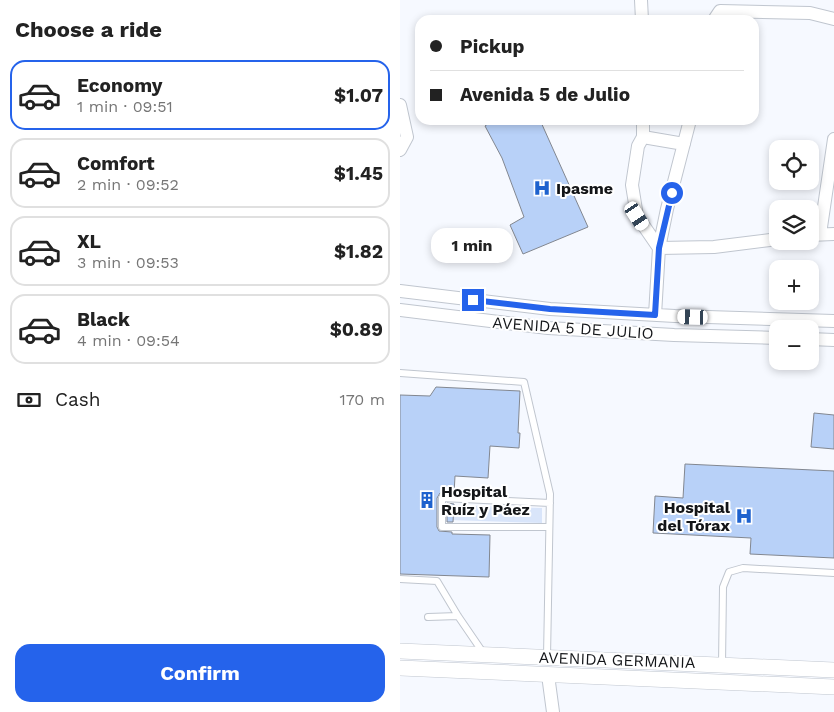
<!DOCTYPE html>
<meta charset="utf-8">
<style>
body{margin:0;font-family:"Work Sans",sans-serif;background:#f6f6f6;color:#222;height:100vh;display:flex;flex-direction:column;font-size:19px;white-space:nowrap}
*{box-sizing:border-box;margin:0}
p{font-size:16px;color:#767676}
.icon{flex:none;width:28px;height:28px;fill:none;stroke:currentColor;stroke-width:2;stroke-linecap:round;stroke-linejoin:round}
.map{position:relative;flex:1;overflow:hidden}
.panel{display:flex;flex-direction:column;background:#fff;width:400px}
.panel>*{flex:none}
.hud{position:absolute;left:15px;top:15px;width:344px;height:110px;border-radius:15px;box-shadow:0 2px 8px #0003;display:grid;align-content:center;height:110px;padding:0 15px;background:#fff}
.controls{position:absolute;left:369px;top:140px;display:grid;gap:10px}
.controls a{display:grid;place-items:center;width:50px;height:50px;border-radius:10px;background:#fff;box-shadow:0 2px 8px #0003;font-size:25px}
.end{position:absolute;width:22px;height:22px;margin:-11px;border:6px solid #2563eb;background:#fff;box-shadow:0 0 0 2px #fff}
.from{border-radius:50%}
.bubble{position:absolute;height:35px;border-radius:15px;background:#fff;box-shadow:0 2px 8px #0003;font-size:16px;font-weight:700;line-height:35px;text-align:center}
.car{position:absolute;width:15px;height:30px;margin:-15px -8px;border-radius:6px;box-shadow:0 0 4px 1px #0007;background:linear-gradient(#fff 24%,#345 0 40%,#fff 0 76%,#345 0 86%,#fff 0)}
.hud b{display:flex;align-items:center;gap:18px;height:48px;font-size:19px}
.hud b+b{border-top:1px solid #e0e0e0}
.hud i{width:12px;height:12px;background:#222}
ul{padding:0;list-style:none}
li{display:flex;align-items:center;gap:15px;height:70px;margin:0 10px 8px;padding:0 5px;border:2px solid #e0e0e0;border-radius:15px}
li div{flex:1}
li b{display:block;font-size:19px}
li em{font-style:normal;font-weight:700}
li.current{border-color:#2563eb}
li>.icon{width:45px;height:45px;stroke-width:1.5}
h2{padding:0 15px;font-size:22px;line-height:60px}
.pay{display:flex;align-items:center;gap:12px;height:55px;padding:0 15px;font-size:19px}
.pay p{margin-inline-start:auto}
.button{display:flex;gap:10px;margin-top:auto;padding:10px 15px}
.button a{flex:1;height:58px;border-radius:15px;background:#2563eb;color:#fff;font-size:20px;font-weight:700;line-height:58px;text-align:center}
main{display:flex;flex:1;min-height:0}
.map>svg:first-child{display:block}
</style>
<main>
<section class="panel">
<h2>Choose a ride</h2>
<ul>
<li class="current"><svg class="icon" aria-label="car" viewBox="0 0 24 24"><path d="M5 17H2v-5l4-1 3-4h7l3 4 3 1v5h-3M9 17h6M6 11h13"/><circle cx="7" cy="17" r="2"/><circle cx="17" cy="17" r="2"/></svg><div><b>Economy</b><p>1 min · 09:51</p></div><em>$1.07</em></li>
<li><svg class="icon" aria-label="car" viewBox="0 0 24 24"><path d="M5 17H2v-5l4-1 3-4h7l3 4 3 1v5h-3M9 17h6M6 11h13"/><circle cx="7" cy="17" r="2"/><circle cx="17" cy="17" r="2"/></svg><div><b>Comfort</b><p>2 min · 09:52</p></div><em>$1.45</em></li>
<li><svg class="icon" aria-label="car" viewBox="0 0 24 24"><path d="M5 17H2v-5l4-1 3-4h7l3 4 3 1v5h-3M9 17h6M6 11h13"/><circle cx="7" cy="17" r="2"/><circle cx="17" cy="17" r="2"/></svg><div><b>XL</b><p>3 min · 09:53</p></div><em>$1.82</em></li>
<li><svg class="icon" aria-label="car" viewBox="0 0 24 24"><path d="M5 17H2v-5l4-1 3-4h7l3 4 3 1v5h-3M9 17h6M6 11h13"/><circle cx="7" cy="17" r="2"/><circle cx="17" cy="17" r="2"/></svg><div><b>Black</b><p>4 min · 09:54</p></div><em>$0.89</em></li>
</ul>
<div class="pay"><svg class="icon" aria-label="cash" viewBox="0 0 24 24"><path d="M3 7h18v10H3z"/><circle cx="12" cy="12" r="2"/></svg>Cash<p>170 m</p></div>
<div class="button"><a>Confirm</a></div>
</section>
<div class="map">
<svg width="434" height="712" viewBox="0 0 434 712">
<rect width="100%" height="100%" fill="#f6f9ff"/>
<path fill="#d9e5fa" d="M51,505l91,3v15l-92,-3z"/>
<path fill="#b8d1f8" stroke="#828790" d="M93,120h47l48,107 -65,27 -13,-29 14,-8 -22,-59 -17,-32z
M36,387l84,4 -2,42h2l-1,15 -29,-2 -2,32 -33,-2 -1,18 -14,-1 -3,5v29l2,4 13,1v2l38,1 -1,42 -89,-3v-179l30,1z
M414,413l20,2v34l-23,-2z
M285,464l149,7v87l-84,-4 1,-16 -98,-5 2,-37 28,2z
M47,503l7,1 -1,18h-6z"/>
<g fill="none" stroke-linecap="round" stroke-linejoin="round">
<g stroke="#c0c6cf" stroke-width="8">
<path id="service" d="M0,373l124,9 26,112 -3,163
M149,527h-107v-29l108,5
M0,579l37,2 21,35 26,38
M28,617l30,-1
M322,665l1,-78 6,-15 14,-4 91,5"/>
</g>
<g stroke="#c0c6cf" stroke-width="14">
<path id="minor" d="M241,0l1,20
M314,20l6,-9 90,2 24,6
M0,105l7,32 -7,13
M243,120v17l-5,9 -6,39 5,31 22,32 55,-1 64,-8
M243,137l41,7
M420,234l14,-95
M410,235l24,-1
M0,291l150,18 125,7 159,5
M0,310l148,18 126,7 104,3
M255,315l4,-67 8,-39 23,-89
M410,339l24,1
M148,675l5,37"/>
</g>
<g stroke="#c0c6cf" stroke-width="16">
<path id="tertiary" d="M0,651l434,19
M0,668l434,19"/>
</g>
<use href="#service" stroke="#fff" stroke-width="6"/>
<use href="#minor" stroke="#fff" stroke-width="12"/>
<use href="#tertiary" stroke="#fff" stroke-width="15"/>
</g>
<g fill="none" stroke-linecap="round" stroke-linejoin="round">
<path stroke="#2563eb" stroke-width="6" d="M73,300l77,9 105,6 4,-67 13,-55"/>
</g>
<defs>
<g id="hospital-bare" transform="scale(1.35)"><path d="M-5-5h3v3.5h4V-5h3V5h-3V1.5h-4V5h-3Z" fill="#1e62ce" stroke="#fff" stroke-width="2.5" paint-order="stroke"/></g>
<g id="building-bare" transform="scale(1.35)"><path d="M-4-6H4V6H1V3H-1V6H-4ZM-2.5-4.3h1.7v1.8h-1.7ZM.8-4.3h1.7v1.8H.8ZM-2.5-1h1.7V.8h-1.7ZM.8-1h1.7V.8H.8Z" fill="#1e62ce" stroke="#fff" stroke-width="2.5" paint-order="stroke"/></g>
</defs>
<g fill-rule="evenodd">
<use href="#hospital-bare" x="142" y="188"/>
<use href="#building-bare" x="27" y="500"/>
<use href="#hospital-bare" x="344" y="516"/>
</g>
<g text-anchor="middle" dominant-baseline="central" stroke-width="4" stroke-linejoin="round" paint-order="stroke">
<g font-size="16" font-weight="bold" fill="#131518" stroke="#fff" text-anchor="start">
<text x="156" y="188">Ipasme</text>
<text x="41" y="491">Hospital<tspan x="41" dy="18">Ruíz y Páez</tspan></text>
<text x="330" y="507" text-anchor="end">Hospital<tspan x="330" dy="18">del Tórax</tspan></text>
</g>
<g font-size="16" fill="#131518" stroke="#fff">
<text transform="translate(173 328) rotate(4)">AVENIDA 5 DE JULIO</text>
<text transform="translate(217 660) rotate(2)">AVENIDA GERMANIA</text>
</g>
</g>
</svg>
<div class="controls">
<a><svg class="icon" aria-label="locate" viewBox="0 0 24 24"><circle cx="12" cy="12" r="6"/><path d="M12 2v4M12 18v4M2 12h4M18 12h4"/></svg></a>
<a><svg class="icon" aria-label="layers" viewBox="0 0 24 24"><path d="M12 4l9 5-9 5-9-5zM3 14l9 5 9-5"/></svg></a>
<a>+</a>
<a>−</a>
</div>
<i class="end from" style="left:272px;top:193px"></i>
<i class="end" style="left:73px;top:300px"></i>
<div class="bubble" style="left:31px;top:228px;width:82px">1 min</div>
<i class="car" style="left:237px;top:216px;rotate:147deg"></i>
<i class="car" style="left:293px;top:317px;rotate:272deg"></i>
<div class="hud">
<b><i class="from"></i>Pickup</b>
<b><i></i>Avenida 5 de Julio</b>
</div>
</div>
</main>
